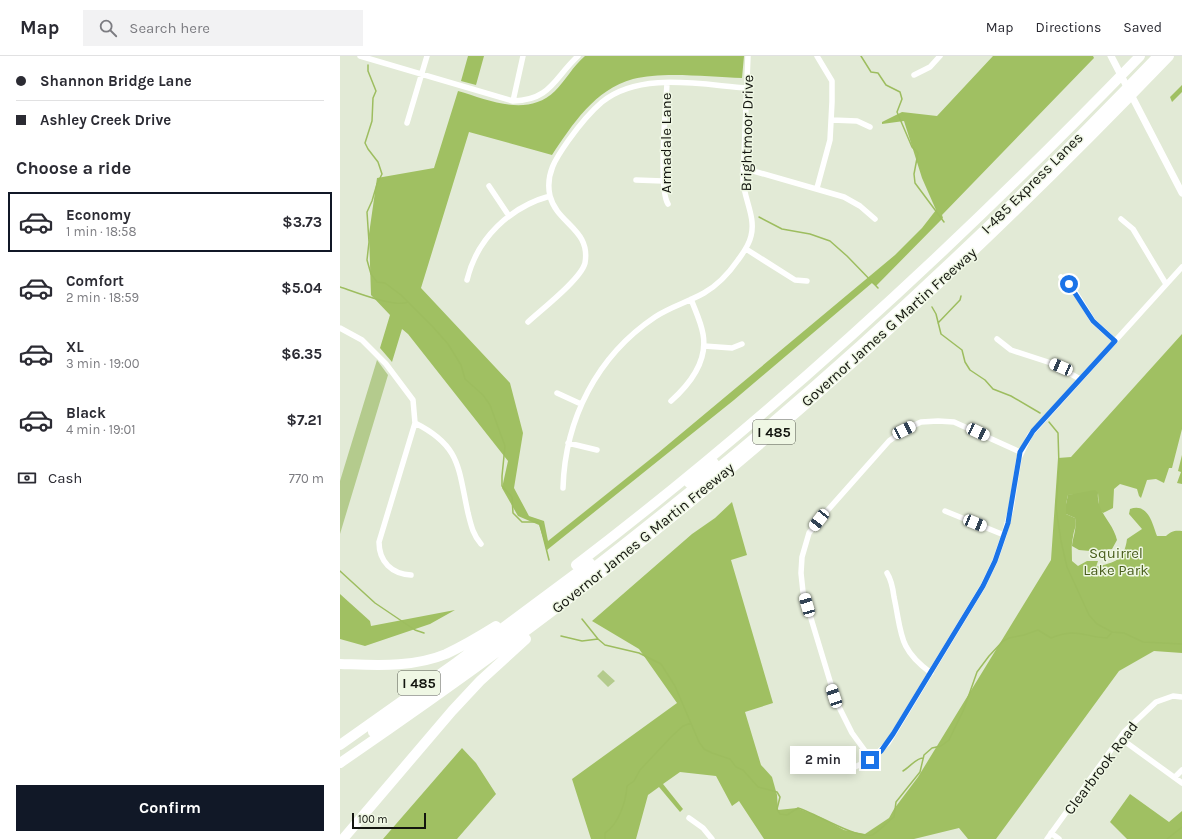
<!DOCTYPE html>
<meta charset="utf-8">
<style>
body{margin:0;font-family:Karla,sans-serif;background:#f2f2f3;color:#2b2b33;height:100vh;display:flex;flex-direction:column;font-size:15px;white-space:nowrap}
*{box-sizing:border-box;margin:0}
p{font-size:13px;color:#7c7c81}
.icon{flex:none;width:22px;height:22px;fill:none;stroke:currentColor;stroke-width:2;stroke-linecap:round;stroke-linejoin:round}
.map{position:relative;flex:1;overflow:hidden}
.sheet{display:flex;flex-direction:column;background:#fff;width:340px}
.sheet>*{flex:none}
.top-card{display:grid;align-content:center;height:88px;padding:0 16px;background:#fff}
.scale{position:absolute;left:12px;bottom:10px;width:74px;box-sizing:border-box;padding-left:4px;border:2px solid #13150f;border-top:0;font-size:11px;line-height:14px;white-space:nowrap;color:#13150f;-webkit-text-stroke:3px #eff7e4;paint-order:stroke}
.end{position:absolute;width:18px;height:18px;margin:-9px;border:5px solid #1a73e8;background:#fff;box-shadow:0 0 0 2px #fff}
.from{border-radius:50%}
.bubble{position:absolute;height:28px;border-radius:0px;background:#fff;box-shadow:0 2px 10px #0003;font-size:13px;font-weight:700;line-height:28px;text-align:center}
.car{position:absolute;width:12px;height:24px;margin:-12px -6px;border-radius:5px;box-shadow:0 0 3px 1px #0007;background:linear-gradient(#fff 24%,#345 0 40%,#fff 0 76%,#345 0 86%,#fff 0)}
.top-card b{display:flex;align-items:center;gap:14px;height:38px;font-size:15px}
.top-card b+b{border-top:1px solid #e1e1e2}
.top-card i{width:10px;height:10px;background:#2b2b33}
ul{padding:0;list-style:none}
li{display:flex;align-items:center;gap:12px;height:60px;margin:0 8px 6px;padding:0 8px;border:2px solid transparent;border-radius:0px}
li div{flex:1}
li b{display:block;font-size:15px}
li em{font-style:normal;font-weight:700}
li.active{border-color:#111827}
li>.icon{width:36px;height:36px;stroke-width:1.5}
h2{padding:0 16px;font-size:18px;line-height:48px}
.pay{display:flex;align-items:center;gap:10px;height:44px;padding:0 16px;font-size:15px}
.pay p{margin-inline-start:auto}
.cta{display:flex;gap:8px;margin-top:auto;padding:8px 16px}
.cta a{flex:1;height:46px;border-radius:0px;background:#111827;color:#fff;font-size:16px;font-weight:700;line-height:46px;text-align:center}
header{display:flex;align-items:center;gap:24px;box-sizing:border-box;height:56px;padding:0 20px;background:#fff;border-bottom:1px solid #e1e1e2}
header strong{font-size:19px}
nav{display:flex;gap:22px;margin-inline-start:auto;font-size:14px}
.search{width:280px;height:36px;background:#f2f2f3;display:flex;align-items:center;gap:10px;box-sizing:border-box;padding:0 14px;border-radius:0px;color:#7c7c81;font-size:15px}
main{display:flex;flex:1;min-height:0}
.map>svg:first-child{display:block}
</style>
<header>
<strong>Map</strong>
<div class="search"><svg class="icon" aria-label="search" viewBox="0 0 24 24"><circle cx="10" cy="10" r="6"/><path d="M15 15l6 6"/></svg>Search here</div>
<nav><a>Map</a><a>Directions</a><a>Saved</a></nav>
</header>
<main>
<section class="sheet">
<div class="top-card">
<b><i class="from"></i>Shannon Bridge Lane</b>
<b><i></i>Ashley Creek Drive</b>
</div>
<h2>Choose a ride</h2>
<ul>
<li class="active"><svg class="icon" aria-label="car" viewBox="0 0 24 24"><path d="M5 17H2v-5l4-1 3-4h7l3 4 3 1v5h-3M9 17h6M6 11h13"/><circle cx="7" cy="17" r="2"/><circle cx="17" cy="17" r="2"/></svg><div><b>Economy</b><p>1 min · 18:58</p></div><em>$3.73</em></li>
<li><svg class="icon" aria-label="car" viewBox="0 0 24 24"><path d="M5 17H2v-5l4-1 3-4h7l3 4 3 1v5h-3M9 17h6M6 11h13"/><circle cx="7" cy="17" r="2"/><circle cx="17" cy="17" r="2"/></svg><div><b>Comfort</b><p>2 min · 18:59</p></div><em>$5.04</em></li>
<li><svg class="icon" aria-label="car" viewBox="0 0 24 24"><path d="M5 17H2v-5l4-1 3-4h7l3 4 3 1v5h-3M9 17h6M6 11h13"/><circle cx="7" cy="17" r="2"/><circle cx="17" cy="17" r="2"/></svg><div><b>XL</b><p>3 min · 19:00</p></div><em>$6.35</em></li>
<li><svg class="icon" aria-label="car" viewBox="0 0 24 24"><path d="M5 17H2v-5l4-1 3-4h7l3 4 3 1v5h-3M9 17h6M6 11h13"/><circle cx="7" cy="17" r="2"/><circle cx="17" cy="17" r="2"/></svg><div><b>Black</b><p>4 min · 19:01</p></div><em>$7.21</em></li>
</ul>
<div class="pay"><svg class="icon" aria-label="cash" viewBox="0 0 24 24"><path d="M3 7h18v10H3z"/><circle cx="12" cy="12" r="2"/></svg>Cash<p>770 m</p></div>
<div class="cta"><a>Confirm</a></div>
</section>
<div class="map">
<svg width="842" height="783" viewBox="0 0 842 783">
<rect width="100%" height="100%" fill="#e2ead6"/>
<path fill="#b4cb8d" d="M37,304l11,15 -48,159v-53z
M263,614l12,11 -7,6 -11,-11z"/>
<path fill="#a0c062" d="M128,0h16l-8,29 -15,-4z
M245,0h159l-2,22c-32,-1 -79,-7 -109,1 -38,10 -61,46 -81,76l-83,-23 -48,156 89,95 13,50 -9,55 15,28 15,5 4,20 110,-88 237,-198 27,-27 14,-18 -14,-32 -18,-57 -22,3v-2l20,-10 35,4 56,-60h100l1,2 -152,157 1,3 -67,68 -4,-3 -138,117 -187,150 -8,-25 -21,-9 -16,-28 6,-27 -100,-127 -6,-5 -10,33 -12,-14 10,-33 -19,-20 -2,-61 8,-56 57,-10 24,-77c31,9 69,27 97,0 11,-11 18,-25 30,-35z
M842,29v7l-10,10 -2,-5z
M842,278v95l-10,39h-3l-5,15 -8,-4 -9,1 -6,18 -2,-2 -2,-7 -17,-5 -6,5 -1,19 -10,5 -4,-5 -1,-15 -30,2 -2,9v10l9,4c2,10 -1,10 -2,19 -2,8 -1,16 -1,24l6,5 9,-5h11l-2,6c19,-5 28,-6 31,-28l15,-10 -13,-15 1,-5c18,-6 22,13 27,27h9c5,-5 9,-6 16,-5v122l-28,-2 -35,20 -123,168h-28l-9,-11 -45,11h-150l-25,-38 -7,5 -16,-30 -36,-4 -17,12 20,25 -3,3 -21,-25 -11,8 -12,44h-45l-19,-60 105,-76 -38,-54 -47,-28 100,-87 23,-16 17,-16 15,53 -16,5 42,143 -28,9 16,53 11,12 5,18 1,15 19,-2 23,9 24,13 21,4 24,-16 5,-9 24,-32 133,-217 7,-102 13,-1z
M842,399v29l-5,-1 4,-11 -3,-1z
M0,538l30,27 1,5 84,-16 -25,14 -65,22 -25,-7z
M122,692l14,15 20,31 -39,45h-74z
M790,738l39,28 13,-11v28h-55l-17,-17z"/>
<path fill="#9dbd5f" d="M755,434l3,3c-2,19 15,29 19,47l-5,9 -22,2 -11,-1 -7,-4c1,-10 5,-17 3,-28l-9,-4v-10l2,-9z"/>
<g fill="none" stroke-linecap="round" stroke-linejoin="round">
<path stroke="#9dbd5f" stroke-width="1.5" d="M521,0l10,16 7,1 8,12 14,7 2,7 -5,13 15,35 6,6 -4,21 1,9 29,39
M28,9v6l8,20 -3,7 -1,23 -7,22 3,6 10,13 4,12 -5,10 -5,17 -5,11 2,30 -2,18 4,14 6,8 8,1 16,12 32,32 15,17 13,21 4,14 18,16 7,10 15,41 -3,30v10l10,11 1,16 9,9h15l3,2 9,36
M419,161l23,12 28,5 20,7 17,15 31,32
M0,231c15,5 55,21 68,15
M592,251l4,7 5,20 21,16 3,12 5,8 15,10 8,9 18,7 29,17
M598,267l22,-23 1,-4
M709,366l9,11 1,33 -3,42 5,33 6,26 22,48 8,9 15,8
M0,515l35,32 40,27 9,3
M242,563l16,20
M772,576l12,1 19,9 39,2
M221,580l21,5 16,-2 7,6 34,8 22,11 14,22 24,56 5,7 8,4 18,6 6,8 7,3 15,17 19,5 3,5 -3,12 3,5 7,1 11,-7c17,5 58,31 74,27 8,-4 15,-13 22,-18l2,-15 24,-30 4,-17 8,-7 9,-2 8,-6 15,-31 13,-37 12,-16 14,-15 6,-3 15,-3 14,-5 13,8c25,-11 33,-1 56,0l5,-6
M563,715c7,-4 13,-13 20,-13
M265,783v-6c14,-9 21,-32 22,-47l7,-5 6,-11 32,-34 11,-10 8,-3
M827,783l15,-12"/>
<path stroke="#fff" stroke-width="5.5" d="M20,0l153,45c38,-1 41,-23 65,-45
M574,19l16,-8 10,-11
M327,27c-1,23 -9,105 1,121
M173,45l10,-45
M492,64l25,1 13,6
M67,67l20,-67
M403,112l101,29 16,9 15,13
M296,124l27,1
M149,130l20,30
M477,132l13,-48 2,-38v-21l-15,-25
M781,163l12,10 33,55
M406,193l49,31 12,1
M721,221l13,13 19,31 22,20
M127,224c10,-42 43,-73 83,-84
M188,266c13,-12 53,-43 57,-59 6,-34 -28,-39 -35,-67 -5,-22 6,-38 18,-55 10,-14 21,-28 34,-39 38,-31 100,-17 145,-14
M0,272l22,12 24,24 27,36 2,23 -36,119c0,20 13,32 32,33
M657,283l14,11 40,13 29,16
M364,290l28,2 10,-4
M217,337l24,11
M331,345c19,-17 37,-40 32,-67 -2,-12 -8,-24 -12,-35
M75,367c46,23 43,45 53,90 3,12 5,22 13,31
M228,387l29,7
M223,432c2,-69 34,-132 92,-171 15,-10 33,-15 49,-24 14,-8 25,-20 34,-33 6,-8 11,-15 13,-24 5,-19 -7,-37 -8,-56l5,-124
M605,455l59,24
M547,517c5,8 6,16 7,24 8,37 4,52 37,76
M780,682l62,45
M531,703l-19,-26 -16,-32 -33,-109 -2,-19 1,-16 7,-24 10,-13 70,-79 15,-11 17,-8 17,-1 16,1 66,30
M506,715l24,-11 18,-17 95,-157 12,-25 9,-26 7,-26 8,-51 11,-23 152,-168
M835,721l7,-7
M349,762l14,10 9,11
M711,777l8,6
M707,783l77,-107 32,-30 17,-6 9,1"/>
<path stroke="#fff" stroke-width="7" d="M771,0l71,137"/>
<path stroke="#fff" stroke-width="10" d="M349,427l25,-20
M236,509c202,-154 388,-327 564,-509
M0,608c35,1 72,4 106,-10 17,-8 34,-18 50,-28
M33,676c113,-81 224,-164 332,-253 160,-131 310,-274 453,-423
M0,689l117,-83 133,-99
M0,707c92,-63 183,-128 271,-197 198,-155 383,-328 558,-510
M3,783l109,-128 28,-30 46,-42"/>
</g>
<g fill="none" stroke-linecap="round" stroke-linejoin="round">
<path stroke="#1a73e8" stroke-width="5" d="M530,704l11,-9 12,-17 90,-148 12,-25 13,-38 12,-71 13,-21 82,-90 -22,-20 -24,-37"/>
</g>
<g text-anchor="middle" dominant-baseline="central" stroke-width="3" stroke-linejoin="round" paint-order="stroke">
<g fill="#eff7e4" stroke="#55594f" stroke-width="1">
<rect x="413" y="364" width="42" height="24" rx="3"/>
<rect x="58" y="615" width="42" height="24" rx="3"/>
</g>
<g font-size="14" font-weight="bold" fill="#13150f">
<text x="434" y="376">I 485</text>
<text x="79" y="627">I 485</text>
</g>
<g font-size="15" fill="#13150f" stroke="#eff7e4">
<text transform="translate(407 77) rotate(-89)">Brightmoor Drive</text>
<text transform="translate(326 87) rotate(-90)">Armadale Lane</text>
<text transform="translate(692 127) rotate(-45)">I-485 Express Lanes</text>
<text transform="translate(549 271) rotate(-42)">Governor James G Martin Freeway</text>
<text transform="translate(303 482) rotate(-39)">Governor James G Martin Freeway</text>
<text transform="translate(761 712) rotate(-53)">Clearbrook Road</text>
</g>
<g font-size="15" fill="#495e1c" stroke="#eff7e4">
<text x="776" y="497">Squirrel<tspan x="776" dy="17">Lake Park</tspan></text>
</g>
</g>
</svg>
<div class="scale">100 m</div>
<i class="end from" style="left:729px;top:228px"></i>
<i class="end" style="left:530px;top:704px"></i>
<div class="bubble" style="left:450px;top:690px;width:66px">2 min</div>
<i class="car" style="left:721px;top:311px;rotate:293deg"></i>
<i class="car" style="left:564px;top:374px;rotate:64deg"></i>
<i class="car" style="left:638px;top:376px;rotate:115deg"></i>
<i class="car" style="left:479px;top:464px;rotate:218deg"></i>
<i class="car" style="left:635px;top:467px;rotate:112deg"></i>
<i class="car" style="left:467px;top:549px;rotate:344deg"></i>
<i class="car" style="left:494px;top:640px;rotate:342deg"></i>
</div>
</main>
